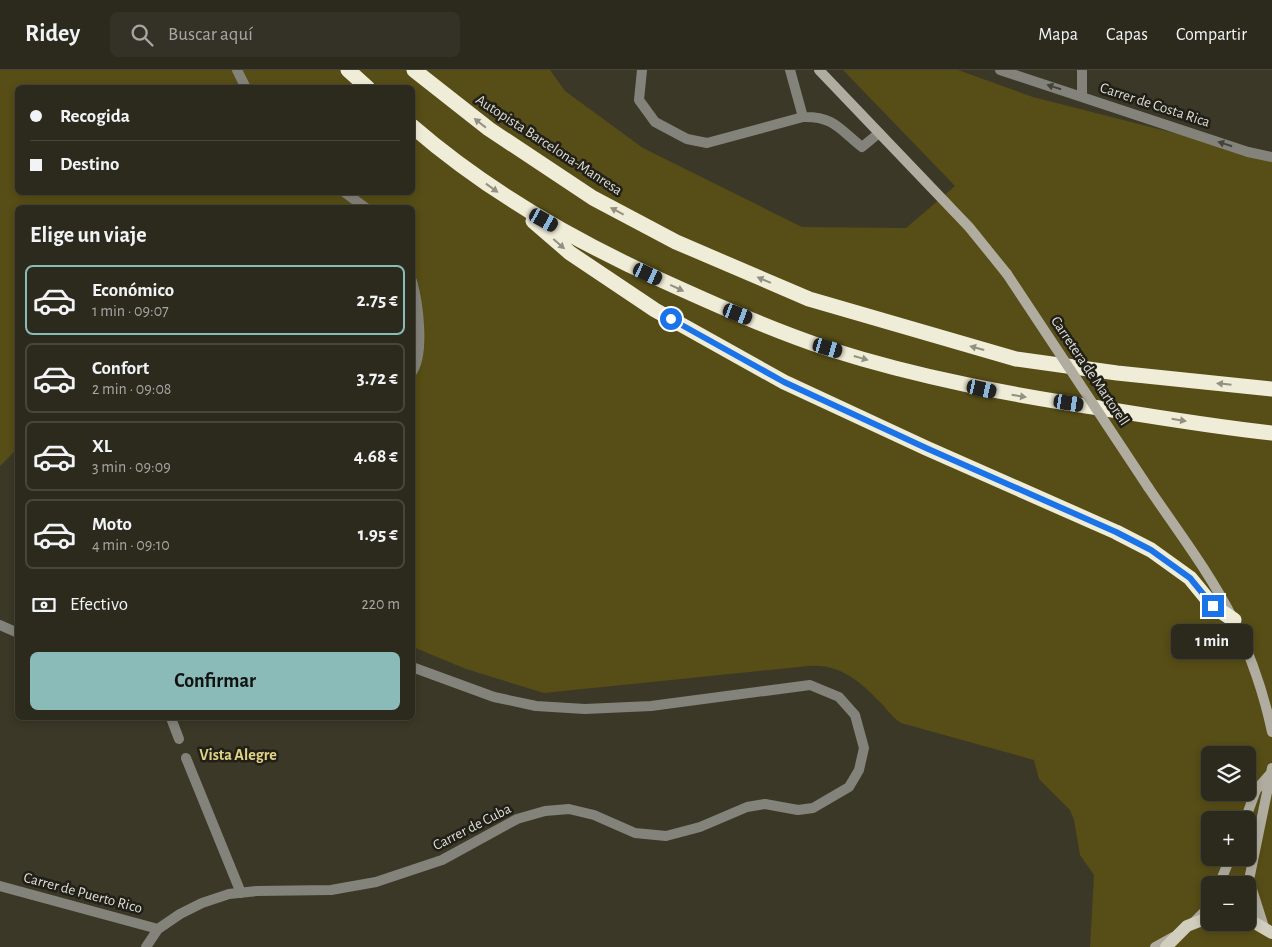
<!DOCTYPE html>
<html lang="es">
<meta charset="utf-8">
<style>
body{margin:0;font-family:"Alegreya Sans",sans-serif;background:#343226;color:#f1f3f6;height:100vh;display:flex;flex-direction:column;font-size:19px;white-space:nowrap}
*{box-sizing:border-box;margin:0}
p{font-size:16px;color:#a6a7a4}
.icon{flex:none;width:28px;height:28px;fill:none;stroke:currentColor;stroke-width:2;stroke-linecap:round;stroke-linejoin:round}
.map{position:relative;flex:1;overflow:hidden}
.panel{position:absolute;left:15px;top:135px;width:400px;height:515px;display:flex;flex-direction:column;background:#2c2a1d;border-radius:8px;box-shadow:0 2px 8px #0003,0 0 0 1px #48463b}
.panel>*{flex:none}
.guide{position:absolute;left:15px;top:15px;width:400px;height:110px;border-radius:8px;box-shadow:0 2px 8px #0003,0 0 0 1px #48463b;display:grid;align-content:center;height:110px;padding:0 15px;background:#2c2a1d}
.tools{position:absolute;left:1201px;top:676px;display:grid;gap:10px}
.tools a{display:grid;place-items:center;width:55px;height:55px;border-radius:8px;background:#2c2a1d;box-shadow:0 2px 8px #0003,0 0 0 1px #48463b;font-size:25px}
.end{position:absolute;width:22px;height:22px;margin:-11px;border:6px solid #1a73e8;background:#fff;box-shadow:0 0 0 2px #fff}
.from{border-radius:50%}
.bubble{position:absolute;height:35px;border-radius:8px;background:#2c2a1d;box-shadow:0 2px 8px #0003,0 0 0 1px #48463b;font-size:16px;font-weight:600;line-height:35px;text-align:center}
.car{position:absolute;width:15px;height:30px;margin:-15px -8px;border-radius:6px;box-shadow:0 0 4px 1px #0007;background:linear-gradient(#222 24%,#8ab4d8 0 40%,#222 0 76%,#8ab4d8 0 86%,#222 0)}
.guide b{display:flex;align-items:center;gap:18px;height:48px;font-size:19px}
.guide b+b{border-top:1px solid #48463b}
.guide i{width:12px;height:12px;background:#f1f3f6}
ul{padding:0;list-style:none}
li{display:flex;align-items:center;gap:15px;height:70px;margin:0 10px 8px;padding:0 5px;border:2px solid #48463b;border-radius:8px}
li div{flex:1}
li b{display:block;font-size:19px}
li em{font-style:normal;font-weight:600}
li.selected{border-color:#8bbbb9}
li>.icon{width:45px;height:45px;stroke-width:1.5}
h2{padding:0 15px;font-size:22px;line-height:60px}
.pay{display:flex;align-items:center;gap:12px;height:55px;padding:0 15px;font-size:19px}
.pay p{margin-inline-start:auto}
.button{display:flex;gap:10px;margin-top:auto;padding:10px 15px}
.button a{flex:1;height:58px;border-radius:8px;background:#8bbbb9;color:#111;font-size:20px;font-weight:600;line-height:58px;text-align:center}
header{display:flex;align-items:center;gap:30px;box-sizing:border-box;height:70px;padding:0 25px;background:#2c2a1d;border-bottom:1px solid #48463b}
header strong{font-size:24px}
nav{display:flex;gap:28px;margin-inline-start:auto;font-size:18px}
.search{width:350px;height:45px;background:#343226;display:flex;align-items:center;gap:12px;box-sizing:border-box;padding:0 18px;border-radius:8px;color:#a6a7a4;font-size:19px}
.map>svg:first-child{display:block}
</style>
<header>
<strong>Ridey</strong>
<div class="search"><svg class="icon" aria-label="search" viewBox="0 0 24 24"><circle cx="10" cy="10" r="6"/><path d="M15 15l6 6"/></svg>Buscar aquí</div>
<nav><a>Mapa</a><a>Capas</a><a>Compartir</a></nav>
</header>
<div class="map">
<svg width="1272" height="877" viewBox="0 0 1272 877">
<rect width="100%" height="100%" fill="#3b3827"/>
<path fill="#574d16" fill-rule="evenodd" d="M0,0h550l15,21 78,57 159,79 104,1 49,-42 -112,-116h115l75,27 239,61v789h-182l4,-72 -14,-20 -6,-35 -4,-10 -31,-31 -5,-19 -133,-37c-9,-6 -14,-14 -22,-22 -19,-20 -41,-38 -70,-35l-265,27 -78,-24 -53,-22 -1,-439h-394l-1,241 -17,17zM18,18h394v104h-394zM1210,685h38v37h-38zM1210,750h38v38h-38zM1210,815h38v37h-38z"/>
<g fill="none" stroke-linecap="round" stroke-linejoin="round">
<path stroke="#84837b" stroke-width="10" d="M237,0l9,18
M642,0l-3,30 16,22 32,17 20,4 96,-26c31,-1 37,13 59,30l17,-14
M790,0l13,47
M1000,0l248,82 24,5
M1082,26v-26
M344,122l22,16
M412,211c6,21 13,72 0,91
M0,555l18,8
M171,648l8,21
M186,688l55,135
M0,816l158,43
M146,877l12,-18 22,-15 22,-11 27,-9 28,-3 74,-1 45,-8 66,-22 75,-41 28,-8 24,-2 25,6 41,18 31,3 34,-9 47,-20 18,-3 33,6 15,-2 36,-21 10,-17 5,-22 -9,-33 -16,-18 -29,-12 -159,21 -66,3 -49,-3 -42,-9 -82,-30"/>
<path stroke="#b0ada0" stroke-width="10" d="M819,0l150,157 38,47
M1148,417c29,43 62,86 85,132 17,35 31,75 39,113
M1245,750l11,-30 15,-17
M1219,815l11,-27
M1194,852l16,-16
M1264,857l-15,-47 23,-112
M1155,877l18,-10"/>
<path stroke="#d1cebd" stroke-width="12" d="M1248,849l24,14
M1166,877l21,-21 23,-9"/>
<path stroke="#efecd7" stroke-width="15" d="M348,0l20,18
M414,0l75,59 104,69 83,44 133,57 207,60 101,14 155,16
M412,56c75,65 159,113 249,154 55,25 111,50 168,69 91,29 183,46 277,60 55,9 110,18 166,24
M533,151l37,32 85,57 129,72 142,66 190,84 35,18 39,28 23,28 21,14"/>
<path stroke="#b0ada0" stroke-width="10" d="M1007,204l141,213"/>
</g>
<defs><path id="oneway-solid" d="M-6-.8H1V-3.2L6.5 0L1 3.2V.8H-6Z" transform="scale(1.25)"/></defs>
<g fill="#43423b">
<use href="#oneway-solid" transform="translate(1054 17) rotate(-162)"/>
<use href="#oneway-solid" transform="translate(1225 74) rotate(-162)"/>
</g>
<g fill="#929081">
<use href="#oneway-solid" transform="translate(480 53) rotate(-142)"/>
<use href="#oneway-solid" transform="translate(492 118) rotate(36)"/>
<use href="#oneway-solid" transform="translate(617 141) rotate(-152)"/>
<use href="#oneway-solid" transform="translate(559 174) rotate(41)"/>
<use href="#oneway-solid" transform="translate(764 210) rotate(-157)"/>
<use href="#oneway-solid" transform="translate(677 218) rotate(25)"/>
<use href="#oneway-solid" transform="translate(977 278) rotate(-165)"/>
<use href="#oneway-solid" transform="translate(861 288) rotate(16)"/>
<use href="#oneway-solid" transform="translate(1224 314) rotate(-174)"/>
<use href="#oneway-solid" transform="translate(1019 326) rotate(9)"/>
<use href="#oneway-solid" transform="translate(1179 350) rotate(9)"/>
</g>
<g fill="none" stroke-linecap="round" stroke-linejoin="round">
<path stroke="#1a73e8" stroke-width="6" d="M671,249l113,63 142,66 190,84 35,18 39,28 23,28"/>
</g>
<g text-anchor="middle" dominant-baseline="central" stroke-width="5" stroke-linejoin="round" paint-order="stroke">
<g font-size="15" fill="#dfddd3" stroke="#201f18">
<text transform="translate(1155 35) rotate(18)">Carrer de Costa Rica</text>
<text transform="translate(549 75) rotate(33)">Autopista Barcelona-Manresa</text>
<text transform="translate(1090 301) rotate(56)">Carretera de Martorell</text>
<text transform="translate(472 757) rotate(-27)">Carrer de Cuba</text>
<text transform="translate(83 823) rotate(15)">Carrer de Puerto Rico</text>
</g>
<g font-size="16" font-weight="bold" fill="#e1d284" stroke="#201f18">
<text x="238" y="685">Vista Alegre</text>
</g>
</g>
</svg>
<div class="tools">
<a><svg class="icon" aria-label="layers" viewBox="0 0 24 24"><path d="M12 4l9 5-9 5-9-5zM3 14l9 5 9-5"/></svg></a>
<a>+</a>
<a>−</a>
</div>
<i class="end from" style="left:671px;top:249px"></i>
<i class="end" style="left:1213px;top:536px"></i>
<div class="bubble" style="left:1171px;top:554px;width:82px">1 min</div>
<i class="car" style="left:544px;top:150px;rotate:119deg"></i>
<i class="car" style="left:648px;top:204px;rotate:115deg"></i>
<i class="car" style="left:738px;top:244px;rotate:111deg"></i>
<i class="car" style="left:828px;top:278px;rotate:106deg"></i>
<i class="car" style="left:982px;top:319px;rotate:103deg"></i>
<i class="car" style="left:1069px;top:333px;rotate:99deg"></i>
<div class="guide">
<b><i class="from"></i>Recogida</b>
<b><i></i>Destino</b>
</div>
<section class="panel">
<h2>Elige un viaje</h2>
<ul>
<li class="selected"><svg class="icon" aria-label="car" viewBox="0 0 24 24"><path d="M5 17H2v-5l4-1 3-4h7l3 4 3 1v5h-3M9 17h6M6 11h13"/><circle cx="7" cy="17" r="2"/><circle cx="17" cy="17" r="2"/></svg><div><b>Económico</b><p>1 min · 09:07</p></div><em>2.75 €</em></li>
<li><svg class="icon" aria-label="car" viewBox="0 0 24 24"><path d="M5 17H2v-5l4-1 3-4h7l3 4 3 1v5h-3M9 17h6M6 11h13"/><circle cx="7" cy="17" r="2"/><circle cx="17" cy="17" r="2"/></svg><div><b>Confort</b><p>2 min · 09:08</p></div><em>3.72 €</em></li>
<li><svg class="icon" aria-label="car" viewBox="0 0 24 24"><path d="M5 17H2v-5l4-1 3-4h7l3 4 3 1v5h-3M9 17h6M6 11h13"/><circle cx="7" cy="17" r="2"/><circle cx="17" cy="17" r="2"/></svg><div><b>XL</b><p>3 min · 09:09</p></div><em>4.68 €</em></li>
<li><svg class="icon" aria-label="car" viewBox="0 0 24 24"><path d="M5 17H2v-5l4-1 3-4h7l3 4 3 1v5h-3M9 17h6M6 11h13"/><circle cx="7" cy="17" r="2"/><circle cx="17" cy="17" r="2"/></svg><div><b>Moto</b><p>4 min · 09:10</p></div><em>1.95 €</em></li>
</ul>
<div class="pay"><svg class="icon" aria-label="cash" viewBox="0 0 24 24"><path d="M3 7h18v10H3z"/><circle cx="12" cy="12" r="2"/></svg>Efectivo<p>220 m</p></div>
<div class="button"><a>Confirmar</a></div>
</section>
</div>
